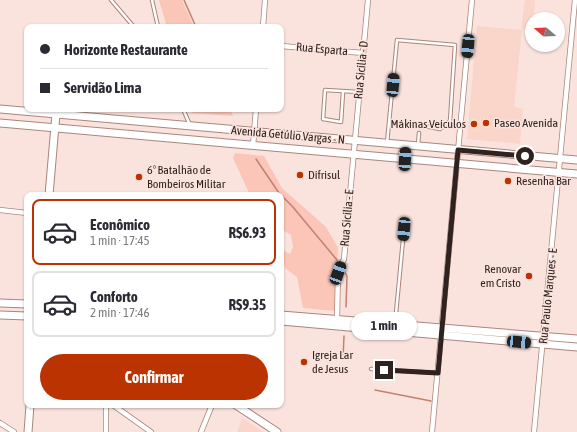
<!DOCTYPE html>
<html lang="pt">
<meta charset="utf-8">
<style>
body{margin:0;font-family:"Asap Condensed",sans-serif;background:#f2f2f3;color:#2b2b33;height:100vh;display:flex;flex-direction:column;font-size:15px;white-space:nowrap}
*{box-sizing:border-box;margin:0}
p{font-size:13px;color:#7c7c81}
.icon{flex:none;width:22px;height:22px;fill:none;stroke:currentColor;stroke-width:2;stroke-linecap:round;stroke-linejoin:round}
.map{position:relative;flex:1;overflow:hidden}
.details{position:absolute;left:24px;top:192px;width:260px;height:216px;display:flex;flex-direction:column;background:#fff;border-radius:8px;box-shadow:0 1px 3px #0004}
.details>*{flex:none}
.top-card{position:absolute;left:24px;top:24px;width:260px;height:88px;border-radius:8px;box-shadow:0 1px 3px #0004;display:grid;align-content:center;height:88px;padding:0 16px;background:#fff}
.needle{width:26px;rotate:289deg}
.tools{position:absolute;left:525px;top:12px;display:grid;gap:8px}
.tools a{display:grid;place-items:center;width:40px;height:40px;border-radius:50%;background:#fff;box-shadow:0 1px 3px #0004;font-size:20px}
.end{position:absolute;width:18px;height:18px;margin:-9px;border:5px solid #30221e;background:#fff;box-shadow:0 0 0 2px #fff}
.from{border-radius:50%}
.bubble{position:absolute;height:28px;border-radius:14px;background:#fff;box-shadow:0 1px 3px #0004;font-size:13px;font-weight:700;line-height:28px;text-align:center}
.car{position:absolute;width:12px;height:24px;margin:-12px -6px;border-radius:5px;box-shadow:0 0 3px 1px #0007;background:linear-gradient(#222 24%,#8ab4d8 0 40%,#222 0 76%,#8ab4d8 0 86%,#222 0)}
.top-card b{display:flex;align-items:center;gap:14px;height:38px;font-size:15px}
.top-card b+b{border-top:1px solid #e1e1e2}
.top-card i{width:10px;height:10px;background:#2b2b33}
ul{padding:7px 0 0;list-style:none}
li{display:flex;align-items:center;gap:12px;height:66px;margin:0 8px 6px;padding:0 8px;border:2px solid #e1e1e2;border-radius:8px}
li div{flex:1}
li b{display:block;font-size:15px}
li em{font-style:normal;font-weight:700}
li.selected{border-color:#bc3302}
li>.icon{width:36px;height:36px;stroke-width:1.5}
.button{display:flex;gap:8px;margin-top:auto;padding:8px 16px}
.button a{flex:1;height:46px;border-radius:24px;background:#bc3302;color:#fff;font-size:16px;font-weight:700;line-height:46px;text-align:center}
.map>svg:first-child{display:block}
</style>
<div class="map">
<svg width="577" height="432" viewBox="0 0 577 432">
<rect width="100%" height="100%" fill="#fbe3dd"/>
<path fill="#fad5ca" d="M525,0h10l-3,31 -11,-2z
M477,26l45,4 -8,77 9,2 -3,35 -53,-5z
M242,418l21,14h-26z"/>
<path fill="#fbc5b7" d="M159,0h23l12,27h-27z
M191,109h39l3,7 -41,-3z
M235,153l29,3 18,32 44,39 12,21 -3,63 -32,-3 -6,-31 -12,-9c-1,-5 -4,-14 -4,-19l9,5 3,-7 -2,-12 -10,-6v-34h-31l-17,-37z"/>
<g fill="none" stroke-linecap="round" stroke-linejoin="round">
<path stroke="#c28170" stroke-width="1.5" d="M184,0l12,27
M234,109l1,2
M256,159l23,34 13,13 45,54
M343,269l4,7 -1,31
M343,359l1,-23
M375,390l56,11"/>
<g stroke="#a9867c" stroke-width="4.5">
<path id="lane" d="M111,0l23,27
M152,0l6,27
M343,92l-2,30 -18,-3 2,-29 34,2
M183,109l7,16
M387,143l10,-103 58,5 -5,76 -10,8 -21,-4v2
M418,145l1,-12
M395,324l9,-95
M371,369l66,4"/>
</g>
<g stroke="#a9867c" stroke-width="6">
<path id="street" d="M263,27l2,-27
M281,46l82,7
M253,146l3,-37
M0,210l27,3
M337,319l1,-46 6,-14 24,-259
M113,405l38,27
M0,423l14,9
M106,432v-27
M201,432l11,-27
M432,432l40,-432
M534,432l41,-432"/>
</g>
<g stroke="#a9867c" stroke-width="9">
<path id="secondary" d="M0,109l577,51
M0,123l577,51
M49,195l7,-81
M281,315l296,24
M281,321l296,26
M28,432l2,-27"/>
</g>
<g stroke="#a9867c" stroke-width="9">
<path id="primary" d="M0,303l27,1
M0,315l27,1
M236,405l41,27"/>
</g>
<use href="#lane" stroke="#fff" stroke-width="2.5"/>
<use href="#street" stroke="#fff" stroke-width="4.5"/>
<use href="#secondary" stroke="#fff" stroke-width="7"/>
<use href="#primary" stroke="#fff" stroke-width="7"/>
</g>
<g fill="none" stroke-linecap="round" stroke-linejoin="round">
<path stroke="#30221e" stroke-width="5" d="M384,370l54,3 20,-223 67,6"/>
</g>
<g fill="#bc3302" stroke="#fbe3dd" stroke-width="1.5">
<circle cx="486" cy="123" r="4"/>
<circle cx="474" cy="124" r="4"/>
<circle cx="300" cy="175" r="4"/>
<circle cx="139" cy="177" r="4"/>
<circle cx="508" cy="181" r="4"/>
<circle cx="529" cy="276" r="4"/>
<circle cx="304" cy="362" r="4"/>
</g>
<g text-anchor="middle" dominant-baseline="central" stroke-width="3" stroke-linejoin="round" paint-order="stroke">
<g font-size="12" fill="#30221e" stroke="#fbe3dd">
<text transform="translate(322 49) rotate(5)">Rua Esparta</text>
<text transform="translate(361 70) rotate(-84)">Rua Sicília - D</text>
<text transform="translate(288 135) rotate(5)">Avenida Getúlio Vargas - N</text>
<text transform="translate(347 218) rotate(-85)">Rua Sicília - E</text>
<text transform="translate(548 296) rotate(-84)">Rua Paulo Marques - E</text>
</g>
<g font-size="12" fill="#30221e" stroke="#fbe3dd" text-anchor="start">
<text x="494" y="123">Paseo Avenida</text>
<text x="466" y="124" text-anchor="end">Mákinas Veículos</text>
<text x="147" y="170">6º Batalhão de<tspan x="147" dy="14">Bombeiros Militar</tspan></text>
<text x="308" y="175">Difrisul</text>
<text x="516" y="181">Resenha Bar</text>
<text x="521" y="269" text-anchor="end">Renovar<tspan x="521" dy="14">em Cristo</tspan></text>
<text x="312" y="355">Igreja Lar<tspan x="312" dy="14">de Jesus</tspan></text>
</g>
</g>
</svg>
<div class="tools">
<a><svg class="needle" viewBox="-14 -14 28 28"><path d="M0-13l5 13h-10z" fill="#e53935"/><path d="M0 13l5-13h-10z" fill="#7c7c81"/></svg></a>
</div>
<i class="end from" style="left:525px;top:156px"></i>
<i class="end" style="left:384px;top:370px"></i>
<div class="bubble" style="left:351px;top:312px;width:66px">1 min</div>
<i class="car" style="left:468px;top:46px;rotate:185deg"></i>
<i class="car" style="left:393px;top:85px;rotate:5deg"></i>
<i class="car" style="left:405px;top:159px;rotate:3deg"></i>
<i class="car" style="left:404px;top:229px;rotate:185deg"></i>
<i class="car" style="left:338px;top:273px;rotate:20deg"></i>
<i class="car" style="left:519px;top:342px;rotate:95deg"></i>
<div class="top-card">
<b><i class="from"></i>Horizonte Restaurante</b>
<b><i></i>Servidão Lima</b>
</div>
<section class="details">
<ul>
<li class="selected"><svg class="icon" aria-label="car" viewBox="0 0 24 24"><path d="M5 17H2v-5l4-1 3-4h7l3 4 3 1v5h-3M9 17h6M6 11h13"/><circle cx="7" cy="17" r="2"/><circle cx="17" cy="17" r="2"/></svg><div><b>Econômico</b><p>1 min · 17:45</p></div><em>R$6.93</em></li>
<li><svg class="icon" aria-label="car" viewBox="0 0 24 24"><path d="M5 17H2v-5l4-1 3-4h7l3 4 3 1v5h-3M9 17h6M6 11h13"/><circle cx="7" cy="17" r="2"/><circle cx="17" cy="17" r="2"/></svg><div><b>Conforto</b><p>2 min · 17:46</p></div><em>R$9.35</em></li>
</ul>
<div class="button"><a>Confirmar</a></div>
</section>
</div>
